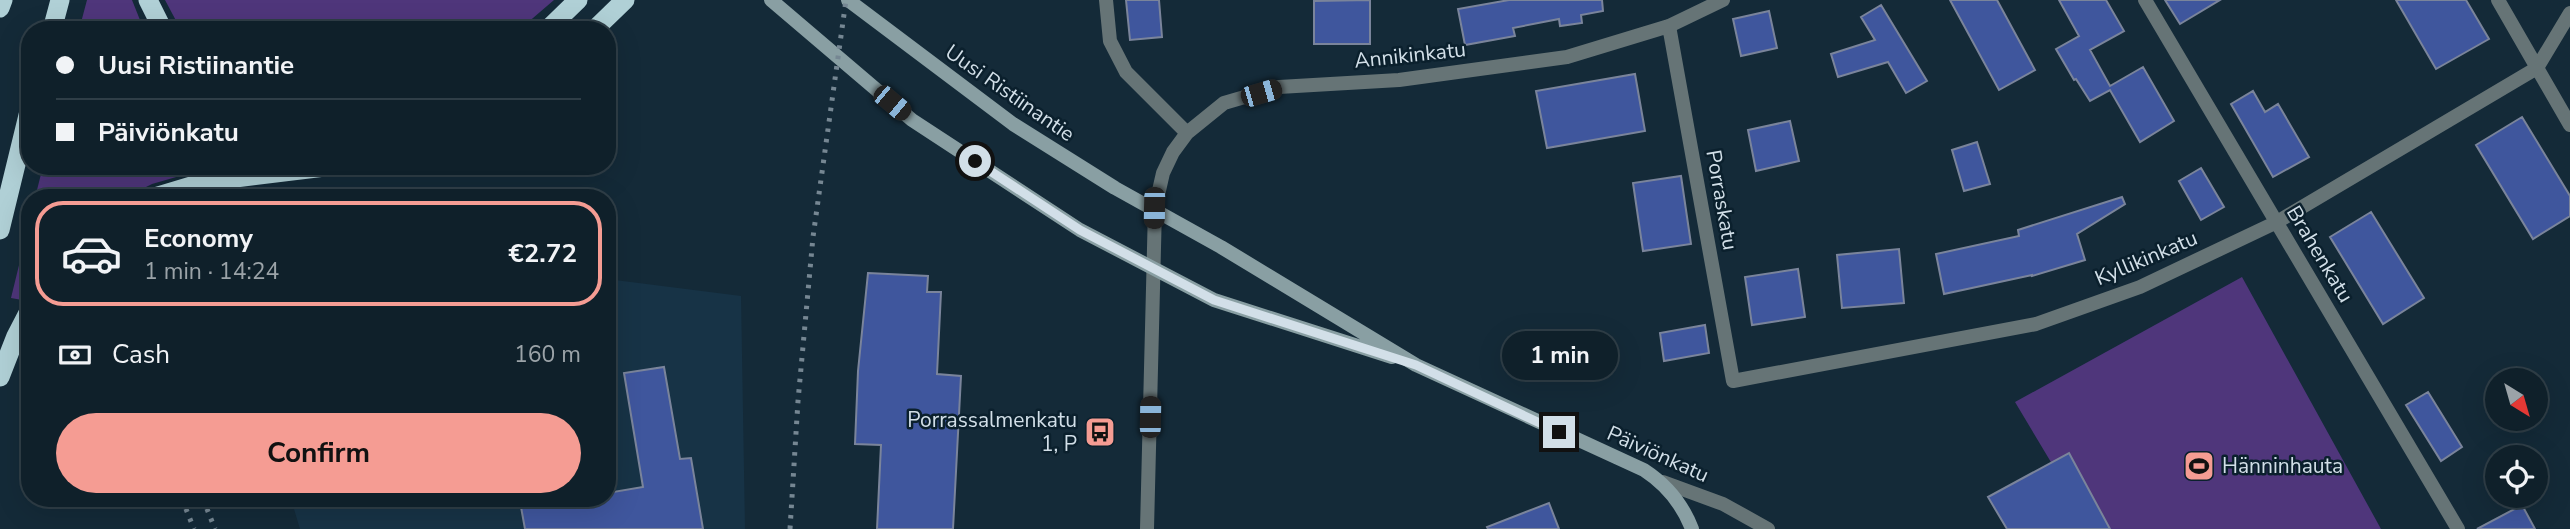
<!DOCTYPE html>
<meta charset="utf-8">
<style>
body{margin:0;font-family:"Nunito Sans",sans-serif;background:#182832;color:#f1f3f6;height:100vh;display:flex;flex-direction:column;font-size:26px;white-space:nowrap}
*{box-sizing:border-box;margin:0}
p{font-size:23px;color:#9ba3a8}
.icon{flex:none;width:38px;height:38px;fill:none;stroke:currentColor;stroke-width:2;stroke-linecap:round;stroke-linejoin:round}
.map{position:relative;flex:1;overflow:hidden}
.details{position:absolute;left:21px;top:189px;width:595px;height:318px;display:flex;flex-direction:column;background:#0f202a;border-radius:28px;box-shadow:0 7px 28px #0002,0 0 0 2px #2f3e47}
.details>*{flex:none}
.top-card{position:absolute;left:21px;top:21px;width:595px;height:154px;border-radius:28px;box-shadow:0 7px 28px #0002,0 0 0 2px #2f3e47;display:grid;align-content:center;height:154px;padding:0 35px;background:#0f202a}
.needle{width:46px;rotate:143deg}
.controls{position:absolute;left:2485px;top:368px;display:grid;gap:14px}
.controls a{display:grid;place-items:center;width:63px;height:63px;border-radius:50%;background:#0f202a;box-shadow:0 7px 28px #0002,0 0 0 2px #2f3e47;font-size:35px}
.end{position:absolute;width:32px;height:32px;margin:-16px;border:9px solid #d2dfe8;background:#111;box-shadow:0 0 0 4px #111}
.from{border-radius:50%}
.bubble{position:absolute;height:49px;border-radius:24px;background:#0f202a;box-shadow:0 7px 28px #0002,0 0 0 2px #2f3e47;font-size:23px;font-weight:700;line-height:49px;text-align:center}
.car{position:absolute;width:21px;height:42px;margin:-21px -10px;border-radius:9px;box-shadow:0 0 5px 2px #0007;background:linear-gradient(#222 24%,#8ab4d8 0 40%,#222 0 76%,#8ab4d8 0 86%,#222 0)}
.top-card b{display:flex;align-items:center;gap:24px;height:66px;font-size:26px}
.top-card b+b{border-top:2px solid #2f3e47}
.top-card i{width:18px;height:18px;background:#f1f3f6}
ul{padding:12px 0 0;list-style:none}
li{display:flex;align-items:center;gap:21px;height:105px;margin:0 14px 10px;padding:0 21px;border:4px solid transparent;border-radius:28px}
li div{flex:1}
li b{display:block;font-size:26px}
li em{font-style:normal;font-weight:700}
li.active{border-color:#f59c93}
li>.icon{width:63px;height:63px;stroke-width:1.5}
.pay{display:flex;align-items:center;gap:18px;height:77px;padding:0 35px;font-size:26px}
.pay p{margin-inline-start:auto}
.primary-button{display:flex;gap:14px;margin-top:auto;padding:14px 35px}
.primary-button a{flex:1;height:80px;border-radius:42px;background:#f59c93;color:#111;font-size:28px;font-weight:700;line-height:80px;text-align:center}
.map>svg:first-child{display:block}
</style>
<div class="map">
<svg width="2570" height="529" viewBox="0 0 2570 529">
<rect width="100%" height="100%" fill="#142a38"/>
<path fill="#173346" d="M607,279l134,17 4,233h-445l-9,-30h316z"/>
<path fill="#4f367b" d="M87,0h45l12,30h-65z
M165,0h389l-35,30h-338z
M43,166h193l-46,7 -38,11 -28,14h-89z
M30,220v66l-8,14 -11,-2z
M2242,277l139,252h-290l-76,-127z"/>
<path fill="#3f569d" stroke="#7a849b" stroke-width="2" d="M1126,0h33l3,37 -32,3z
M1370,0v44h-56v-43z
M1509,0h93l1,11 -22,4 1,8 -22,3 -1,-7 -46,9 2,8 -50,9 -7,-36z
M1950,0h47l38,70 -36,20z
M2059,0h47l18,31 -34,19 20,36 33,-19 31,54 -34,21 -30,-52 -20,11 -14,-22 -2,1 -18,-31 23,-13z
M2165,0h55l-40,24z
M2396,0h70l23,39 -53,30z
M1881,5l46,76 -21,12 -18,-31 -50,15 -7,-23 44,-14 -14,-23z
M1769,11l8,37 -36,8 -8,-37z
M1635,74l10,57 -98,17 -11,-57z
M2253,91l12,21 13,-8 31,53 -36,20 -42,-73z
M2522,117l48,79v20l-37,23 -57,-94z
M1790,121l9,40 -43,10 -8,-41z
M1977,142l13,42 -26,7 -12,-41z
M2201,168l23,39 -23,13 -22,-39z
M1681,176l10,68 -48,7 -10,-68z
M2122,197l3,7 -48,30 8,26 -53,16v-1l-88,19 -8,-40 83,-18 -1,-6z
M2371,212l53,86 -41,26 -53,-87z
M1899,249l5,54 -62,5 -5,-53z
M1798,269l7,48 -53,8 -7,-48z
M868,273l60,3 -1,16h14l-4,82 24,2 -8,153h-76l4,-84 -26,-1 3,-73z
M1705,325l4,28 -45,8 -4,-28z
M664,367l16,92 11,-1 12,71h-178l-4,-22 52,-8h34v-6l36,-6 -19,-114z
M2428,392l34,55 -21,14 -35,-56z
M2069,453l41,76h-103l-19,-32z
M1549,503l10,26h-71l-1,-2z
M2522,505l13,24h-58z"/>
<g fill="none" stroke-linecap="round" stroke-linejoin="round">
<path stroke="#667476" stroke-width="14" d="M1106,0l4,41 16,31 61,61
M2145,0l313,529
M2498,0l72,125
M1669,26l64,355 303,-57 104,-37 137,-65 260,-154 33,-55
M1155,208l8,-35 10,-21 14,-19 37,-30 55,-16 120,-7 168,-23 102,-31 54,-26
M1663,482l60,22 45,25"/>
<path stroke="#667476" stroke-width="14" d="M1147,529l8,-321"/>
<path stroke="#899fa3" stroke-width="14" d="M771,0l141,120 168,110 134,70 178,57
M848,0l165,124 102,64 106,59 195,118 228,105c23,15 38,33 48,59"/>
<path stroke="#b0d0d6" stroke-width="19" d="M148,0l15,30
M0,8l3,-8
M52,30l8,-30
M547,30l31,-30
M594,30l31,-30
M151,198l53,-16 129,-16
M0,230l30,-123
M0,377l16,-41 14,-27"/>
<path stroke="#768793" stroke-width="5" stroke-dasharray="3.5 7" stroke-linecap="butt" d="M182,499l12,30
M203,499l12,30
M790,529l8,-128 15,-164 33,-237"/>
</g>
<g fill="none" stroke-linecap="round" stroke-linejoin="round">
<path stroke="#d2dfe8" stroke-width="9" d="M975,161l105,69 134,70 202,65 143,67"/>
</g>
<defs>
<g id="bus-square" transform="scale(1.575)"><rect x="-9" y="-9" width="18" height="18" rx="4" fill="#f59c93" stroke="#0b202d"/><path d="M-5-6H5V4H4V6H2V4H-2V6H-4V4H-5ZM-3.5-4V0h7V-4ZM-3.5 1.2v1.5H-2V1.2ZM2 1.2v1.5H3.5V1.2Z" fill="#111"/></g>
<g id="stadium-square" transform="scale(1.575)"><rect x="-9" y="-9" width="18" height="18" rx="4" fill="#f59c93" stroke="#0b202d"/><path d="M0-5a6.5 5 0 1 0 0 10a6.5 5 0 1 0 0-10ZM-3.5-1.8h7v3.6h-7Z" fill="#111"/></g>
</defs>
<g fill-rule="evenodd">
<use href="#bus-square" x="1100" y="432"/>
<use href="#stadium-square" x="2199" y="466"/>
</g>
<g text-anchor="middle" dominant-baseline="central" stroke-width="5" stroke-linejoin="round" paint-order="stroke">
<g font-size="21" fill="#d2dfe8" stroke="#0b202d">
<text transform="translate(1410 55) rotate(-6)">Annikinkatu</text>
<text transform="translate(1010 93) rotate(35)">Uusi Ristiinantie</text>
<text transform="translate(1722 200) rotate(80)">Porraskatu</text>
<text transform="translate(2320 254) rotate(59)">Brahenkatu</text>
<text transform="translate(2146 258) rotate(-23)">Kyllikinkatu</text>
<text transform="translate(1658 454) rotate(24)">Päiviönkatu</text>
</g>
<g font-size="21" fill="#d2dfe8" stroke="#0b202d" text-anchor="end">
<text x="1077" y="420">Porrassalmenkatu<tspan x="1077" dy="24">1, P</tspan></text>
<text x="2222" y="466" text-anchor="start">Hänninhauta</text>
</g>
</g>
</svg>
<div class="controls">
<a><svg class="needle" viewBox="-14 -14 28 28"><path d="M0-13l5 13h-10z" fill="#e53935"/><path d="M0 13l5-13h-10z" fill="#9ba3a8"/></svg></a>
<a><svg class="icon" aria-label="locate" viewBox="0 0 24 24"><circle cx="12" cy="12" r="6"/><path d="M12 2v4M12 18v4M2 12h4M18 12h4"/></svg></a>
</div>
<i class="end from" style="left:975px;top:161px"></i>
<i class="end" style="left:1559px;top:432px"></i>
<div class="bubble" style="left:1502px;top:331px;width:116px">1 min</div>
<i class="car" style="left:1261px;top:93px;rotate:74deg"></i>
<i class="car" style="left:892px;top:103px;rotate:130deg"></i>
<i class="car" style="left:1154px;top:208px;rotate:181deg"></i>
<i class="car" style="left:1150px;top:417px;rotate:1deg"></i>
<div class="top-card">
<b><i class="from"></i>Uusi Ristiinantie</b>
<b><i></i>Päiviönkatu</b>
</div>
<section class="details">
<ul>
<li class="active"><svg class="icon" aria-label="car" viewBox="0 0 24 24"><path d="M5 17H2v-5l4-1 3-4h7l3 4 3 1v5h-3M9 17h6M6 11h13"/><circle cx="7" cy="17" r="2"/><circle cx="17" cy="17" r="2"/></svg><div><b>Economy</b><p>1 min · 14:24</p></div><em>€2.72</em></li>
</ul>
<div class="pay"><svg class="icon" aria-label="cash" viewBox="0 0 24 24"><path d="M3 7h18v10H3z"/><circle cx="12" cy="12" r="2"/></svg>Cash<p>160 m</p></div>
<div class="primary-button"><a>Confirm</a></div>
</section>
</div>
